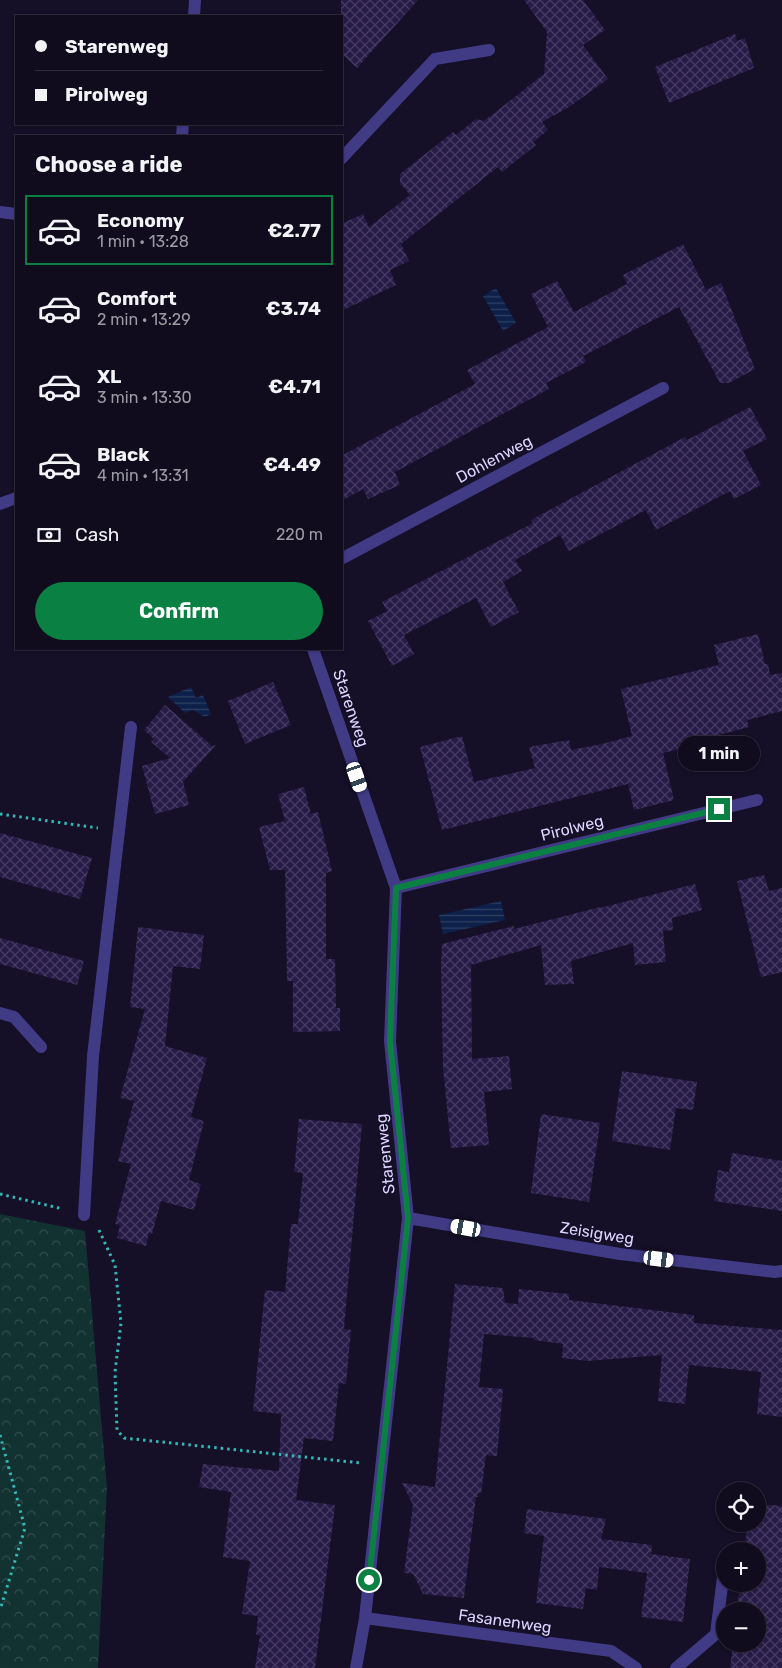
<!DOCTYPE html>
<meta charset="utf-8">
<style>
body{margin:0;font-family:Rubik,sans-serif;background:#191426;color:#f1f3f6;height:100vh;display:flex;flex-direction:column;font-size:19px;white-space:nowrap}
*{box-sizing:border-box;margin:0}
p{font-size:16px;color:#9c9ba4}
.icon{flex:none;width:28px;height:28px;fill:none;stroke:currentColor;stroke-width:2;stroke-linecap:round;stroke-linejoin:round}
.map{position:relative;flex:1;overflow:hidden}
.drawer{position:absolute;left:15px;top:135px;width:328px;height:515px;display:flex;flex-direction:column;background:#100b1d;border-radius:0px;box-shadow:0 1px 4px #0004,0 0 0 1px #302b3b}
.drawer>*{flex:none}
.hud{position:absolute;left:15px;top:15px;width:328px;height:110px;border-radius:0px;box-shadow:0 1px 4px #0004,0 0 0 1px #302b3b;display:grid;align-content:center;height:110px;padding:0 20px;background:#100b1d}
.buttons{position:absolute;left:716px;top:1482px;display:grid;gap:10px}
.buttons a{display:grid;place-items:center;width:50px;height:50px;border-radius:50%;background:#100b1d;box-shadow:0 1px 4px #0004,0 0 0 1px #302b3b;font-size:25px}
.end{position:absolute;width:22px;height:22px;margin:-11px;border:6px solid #0b8043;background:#fff;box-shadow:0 0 0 2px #fff}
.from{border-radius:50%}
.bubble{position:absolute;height:35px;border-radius:18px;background:#100b1d;box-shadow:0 1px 4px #0004,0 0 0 1px #302b3b;font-size:16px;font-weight:700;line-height:35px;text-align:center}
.car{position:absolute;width:15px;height:30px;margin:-15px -8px;border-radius:6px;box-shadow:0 0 4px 1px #0007;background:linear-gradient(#fff 24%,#345 0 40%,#fff 0 76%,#345 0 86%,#fff 0)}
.hud b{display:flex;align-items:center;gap:18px;height:48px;font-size:19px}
.hud b+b{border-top:1px solid #302b3b}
.hud i{width:12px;height:12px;background:#f1f3f6}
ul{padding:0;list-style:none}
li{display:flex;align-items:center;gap:15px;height:70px;margin:0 10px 8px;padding:0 10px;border:2px solid transparent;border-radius:0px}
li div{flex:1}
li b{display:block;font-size:19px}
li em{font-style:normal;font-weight:700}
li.selected{border-color:#0b8043}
li>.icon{width:45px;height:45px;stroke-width:1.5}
h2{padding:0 20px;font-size:22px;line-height:60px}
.pay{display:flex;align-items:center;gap:12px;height:55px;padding:0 20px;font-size:19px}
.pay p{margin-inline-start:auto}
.action{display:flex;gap:10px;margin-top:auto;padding:10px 20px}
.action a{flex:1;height:58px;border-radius:30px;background:#0b8043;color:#fff;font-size:20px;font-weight:700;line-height:58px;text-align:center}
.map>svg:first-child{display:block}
</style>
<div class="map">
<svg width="782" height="1668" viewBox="0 0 782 1668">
<defs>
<pattern id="park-crowns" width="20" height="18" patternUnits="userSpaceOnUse" patternTransform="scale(1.25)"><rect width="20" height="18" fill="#123131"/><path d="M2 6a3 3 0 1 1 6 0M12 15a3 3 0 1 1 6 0" fill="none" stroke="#344e50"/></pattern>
<pattern id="water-rules" width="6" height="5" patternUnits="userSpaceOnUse" patternTransform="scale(1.25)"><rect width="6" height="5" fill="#0c2049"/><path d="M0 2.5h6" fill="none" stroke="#2f4064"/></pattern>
<pattern id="building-cross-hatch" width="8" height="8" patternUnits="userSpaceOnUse" patternTransform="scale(1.25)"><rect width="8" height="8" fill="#271b48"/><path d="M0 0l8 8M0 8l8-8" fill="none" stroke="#463b63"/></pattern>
</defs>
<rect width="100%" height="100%" fill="#150f27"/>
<path fill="url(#park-crowns)" d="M0,1214l85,17 22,256 -9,181h-98z"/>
<path fill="url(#water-rules)" d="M496,288l20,35 -13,8 -20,-35z
M191,687l5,11 7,-3 8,19 -6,3 -12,-7 -8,3 -17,-16z
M501,901l4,19 -62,14 -4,-19z"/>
<path fill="url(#building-cross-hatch)" d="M341,0h77l-61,68 -16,-15z
M524,0h59l22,30 -22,15 25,34 -39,28 -27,15 6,8 -15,12 3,3 -34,27 -4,-5 -97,77 8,17 -19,9 6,15 -55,26v-87l22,-10 6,13 41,-32 -10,-12v-9l53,-42 3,3 20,-16 8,2 60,-47 3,-42z
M735,34l2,7 8,-3 9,30 -85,35 -14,-36z
M683,244l23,46 15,-7 34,86 -26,14h-9l-41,-76 -96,49 3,6 -40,21 3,6 -154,83 5,13 -32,14 -5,-10 -22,12v-45l134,-72 -8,-14 81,-43 -17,-33 26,-13 17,31 53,-28 -4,-9z
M750,407l17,32 -24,12 18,34 -27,14 -4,-8 -74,39 -10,-20 -77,41 -9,-16 -45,25 7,11 -19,11 16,30 -28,15 -15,-29 -72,37 10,19 -22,12 -24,-45 19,-10 -5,-9 151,-79 -2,-3 154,-83 2,3z
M758,634l7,30h3l2,11 12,-2v38l-35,9 2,7 -42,11 -1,5 -43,10 11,47 -40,10 -6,-26 -186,46 -22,-83 42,-11 12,46 61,-14 -6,-21 40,-7 2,10 31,-6 30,-8 -11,-47 98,-24 -5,-20z
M273,682l18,43 -46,19 -17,-43z
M165,705l47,41 4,-1 -33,37 6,23 -34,9 -13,-48 28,-8 -19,-16 3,-3 -10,-9z
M304,787l7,27 7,-2 14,59 -6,2v86h9l1,49h4v23l-47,1v-51h-6l-2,-111h-15l-11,-43 26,-6 -7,-27z
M0,833l92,25 -12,41 -80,-22z
M764,875l5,16 13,-3v84l-21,5 -24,-96z
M695,884l7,26 -30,8 1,12 -10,1 3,31 -31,3 -2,-22 -62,18 3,23 -29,1 -4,-40 -70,20 1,94 37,-3 3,33 -28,3 5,53 -38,3 -8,-80 -2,-103 1,-21 72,-18v3l86,-22v1z
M138,927l66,8 -4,34 -27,-3 -8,80 42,12 -16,59 13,4 -15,59 12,4 -7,26 -33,-9 -9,33 -3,-1 -3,13 -29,-8 3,-13 -5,-1 16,-60 -13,-3 16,-60 -14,-3 25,-89 -15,-2z
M0,938l84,23 -7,24 -77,-21z
M622,1071l75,11 -4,28 -17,-2 -6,42 -58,-9z
M541,1114l59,9 -11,79 -58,-9z
M299,1119l63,5 -18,205 7,1 -5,54 -7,-1 -6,58 -29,-3 -8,62 39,5 -20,163h-60l5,-33h-4l2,-19 -16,-2 8,-53 -27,-4 8,-65 -32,-5 4,-23 76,7 2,-57 -28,-3 12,-121 20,2 6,-68h7l5,-51 -9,-1z
M732,1153l50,8v50l-68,-10 4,-31 11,2z
M455,1284l48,4 2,15 13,1 1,-15 50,5v6l125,15v8l88,7v87l-25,-3 4,-42 -72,-7 -4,39 -27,-3 4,-46 -75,6 -25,-3 1,-14 -29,-4v-2l-50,-4 -5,53 24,2 -6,67 -11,-1 -5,39 -3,-1v4h-2l-12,101 -41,-4 -10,-20 -9,-1 9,-68 -11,-22 33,4z
M758,1504l24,2v162h-52l3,-24h25v-33h-21l3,-27h18v-33h-14l4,-27h10z
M527,1509l79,10 -5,20 51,6 -1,9 39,5 -7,63 -42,-5 6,-44 -48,-6 -2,23 -11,-2 -3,21 -47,-6 8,-67 -20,-3z"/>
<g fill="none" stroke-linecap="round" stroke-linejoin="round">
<path stroke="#30b9b7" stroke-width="3" stroke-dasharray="2.5 4" stroke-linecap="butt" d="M0,814l98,14
M0,1194l63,15
M99,1230l16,35 6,58 -6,49 2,58 7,8 237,25
M0,1435l25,93 -25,82"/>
<path stroke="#413b86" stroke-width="12" d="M84,1215l9,-159 38,-329
M676,1668l40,-34 9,-73"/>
<path stroke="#413b86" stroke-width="12" d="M194,16l1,-16
M182,136l1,-12
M341,159l94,-100 54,-9
M0,212l16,2
M0,504l16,-6
M341,559l322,-171
M313,649l83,239 -6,153 18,177 -43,400 -9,50
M396,888l361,-88
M0,1013l14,4 27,30
M408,1218l212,36 155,18 7,-1
M365,1618l246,33 25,17"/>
</g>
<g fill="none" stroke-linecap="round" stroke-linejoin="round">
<path stroke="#0b8043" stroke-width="6" d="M369,1580l39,-362 -18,-177 6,-153 323,-79"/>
</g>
<g text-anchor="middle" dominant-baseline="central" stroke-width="4" stroke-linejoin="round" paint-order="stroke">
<g font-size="16" fill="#dcd5ff" stroke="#150f27">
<text transform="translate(494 459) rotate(-28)">Dohlenweg</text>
<text transform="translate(351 708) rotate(71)">Starenweg</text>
<text transform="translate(572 828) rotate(-14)">Pirolweg</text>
<text transform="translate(385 1154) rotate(-96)">Starenweg</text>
<text transform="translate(597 1233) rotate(9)">Zeisigweg</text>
<text transform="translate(505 1621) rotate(8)">Fasanenweg</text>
</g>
</g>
</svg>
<div class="buttons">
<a><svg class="icon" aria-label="locate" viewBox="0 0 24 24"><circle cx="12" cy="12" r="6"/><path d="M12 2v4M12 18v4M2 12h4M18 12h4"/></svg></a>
<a>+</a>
<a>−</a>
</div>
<i class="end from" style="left:369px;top:1580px"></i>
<i class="end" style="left:719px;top:809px"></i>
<div class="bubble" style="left:678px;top:736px;width:82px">1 min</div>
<i class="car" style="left:357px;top:777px;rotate:161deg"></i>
<i class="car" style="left:466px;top:1228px;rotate:280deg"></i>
<i class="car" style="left:659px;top:1259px;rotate:97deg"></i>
<div class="hud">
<b><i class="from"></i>Starenweg</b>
<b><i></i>Pirolweg</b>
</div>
<section class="drawer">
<h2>Choose a ride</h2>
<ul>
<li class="selected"><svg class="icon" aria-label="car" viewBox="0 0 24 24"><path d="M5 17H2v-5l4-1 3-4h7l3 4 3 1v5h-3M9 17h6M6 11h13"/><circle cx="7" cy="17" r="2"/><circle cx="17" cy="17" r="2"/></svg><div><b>Economy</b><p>1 min · 13:28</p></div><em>€2.77</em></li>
<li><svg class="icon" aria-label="car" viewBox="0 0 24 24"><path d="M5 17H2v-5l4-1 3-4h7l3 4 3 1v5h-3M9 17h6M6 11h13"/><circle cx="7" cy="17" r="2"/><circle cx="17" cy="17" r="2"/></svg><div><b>Comfort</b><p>2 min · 13:29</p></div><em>€3.74</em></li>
<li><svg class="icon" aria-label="car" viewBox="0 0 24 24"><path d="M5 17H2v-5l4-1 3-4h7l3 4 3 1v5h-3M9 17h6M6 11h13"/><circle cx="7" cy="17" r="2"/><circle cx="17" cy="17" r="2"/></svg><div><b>XL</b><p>3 min · 13:30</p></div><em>€4.71</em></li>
<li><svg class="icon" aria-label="car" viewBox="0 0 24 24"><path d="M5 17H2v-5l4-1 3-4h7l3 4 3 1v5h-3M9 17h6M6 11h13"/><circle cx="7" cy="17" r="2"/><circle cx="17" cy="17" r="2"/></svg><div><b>Black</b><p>4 min · 13:31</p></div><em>€4.49</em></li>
</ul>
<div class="pay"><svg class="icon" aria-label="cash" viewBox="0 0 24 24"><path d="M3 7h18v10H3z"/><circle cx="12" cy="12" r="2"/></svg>Cash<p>220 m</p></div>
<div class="action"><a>Confirm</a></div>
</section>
</div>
